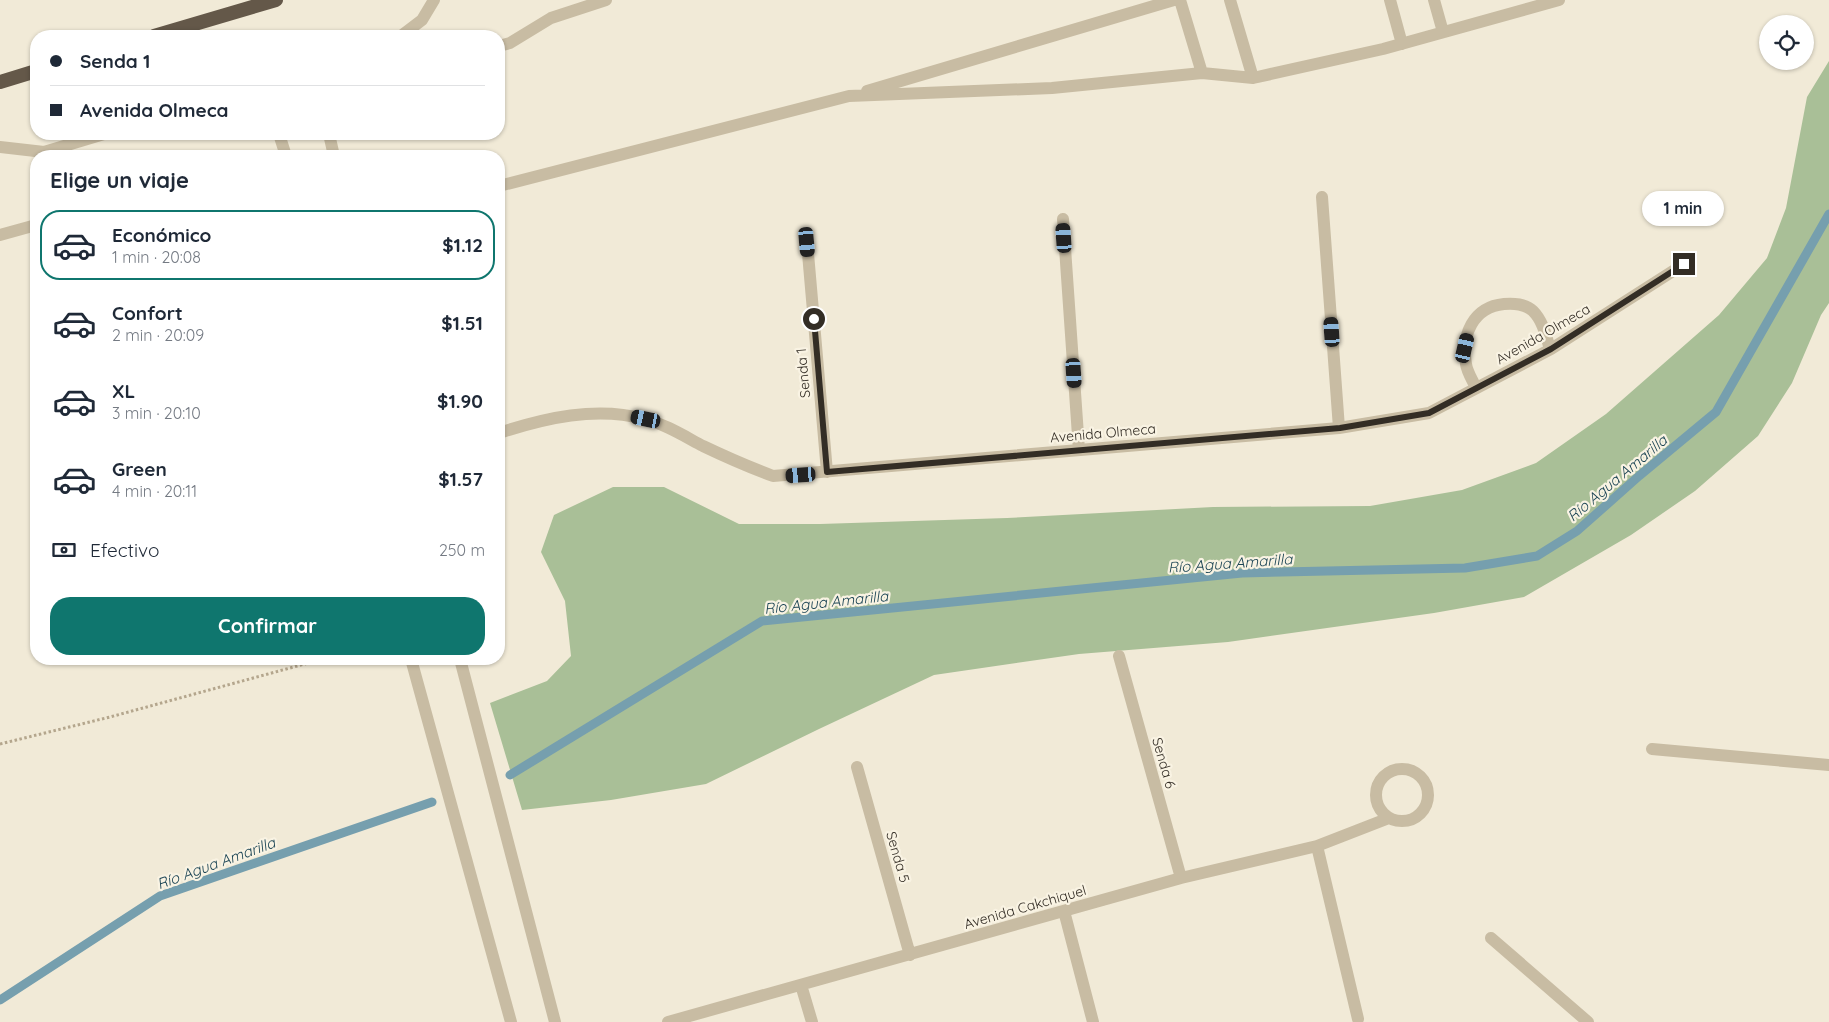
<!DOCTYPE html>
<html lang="es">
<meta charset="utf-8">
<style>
body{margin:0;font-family:Quicksand,sans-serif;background:#f6f6f7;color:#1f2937;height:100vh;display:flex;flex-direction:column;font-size:19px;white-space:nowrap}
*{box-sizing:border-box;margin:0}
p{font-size:16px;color:#747a83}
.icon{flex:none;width:28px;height:28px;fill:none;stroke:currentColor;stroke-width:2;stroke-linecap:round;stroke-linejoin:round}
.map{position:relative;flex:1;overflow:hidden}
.drawer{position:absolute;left:30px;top:150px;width:475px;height:515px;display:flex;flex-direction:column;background:#fff;border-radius:20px;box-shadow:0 1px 4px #0004}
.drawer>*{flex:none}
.hud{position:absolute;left:30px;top:30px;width:475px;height:110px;border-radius:20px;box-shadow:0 1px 4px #0004;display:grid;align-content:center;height:110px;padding:0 20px;background:#fff}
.fabs{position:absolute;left:1759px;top:15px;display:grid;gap:10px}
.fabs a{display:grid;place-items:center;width:55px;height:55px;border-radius:50%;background:#fff;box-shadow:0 1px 4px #0004;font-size:25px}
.end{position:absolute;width:22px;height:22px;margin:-11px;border:6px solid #332d25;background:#fff;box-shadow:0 0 0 2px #fff}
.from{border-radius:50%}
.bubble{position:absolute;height:35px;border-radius:18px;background:#fff;box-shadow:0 1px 4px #0004;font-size:16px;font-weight:800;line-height:35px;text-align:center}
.car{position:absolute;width:15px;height:30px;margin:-15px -8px;border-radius:6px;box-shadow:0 0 4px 1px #0007;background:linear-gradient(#222 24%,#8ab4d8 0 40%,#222 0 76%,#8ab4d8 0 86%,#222 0)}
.hud b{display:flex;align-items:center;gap:18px;height:48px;font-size:19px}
.hud b+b{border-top:1px solid #e0e1e3}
.hud i{width:12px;height:12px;background:#1f2937}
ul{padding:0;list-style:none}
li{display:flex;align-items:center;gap:15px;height:70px;margin:0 10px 8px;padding:0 10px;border:2px solid transparent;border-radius:20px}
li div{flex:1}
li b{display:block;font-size:19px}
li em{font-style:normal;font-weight:800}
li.selected{border-color:#0f766e}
li>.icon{width:45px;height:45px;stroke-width:1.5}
h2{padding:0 20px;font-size:22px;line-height:60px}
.pay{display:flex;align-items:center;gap:12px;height:55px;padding:0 20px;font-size:19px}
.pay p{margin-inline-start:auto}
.action{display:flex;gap:10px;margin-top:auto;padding:10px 20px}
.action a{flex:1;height:58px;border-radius:20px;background:#0f766e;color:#fff;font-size:20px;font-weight:800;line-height:58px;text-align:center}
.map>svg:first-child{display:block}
</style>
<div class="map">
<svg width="1829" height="1022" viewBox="0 0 1829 1022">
<rect width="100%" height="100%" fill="#f1ead7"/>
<path fill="#a9bf97" d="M1829,61v242l-8,12 -29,68 -34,53 -63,55 -64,44 -107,62 -90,16 -206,29 -149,12 -145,21 -115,54 -113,55 -95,16 -89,10 -32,-107 57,-22 24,-25 -6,-55 -24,-49 13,-37 59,-28h51l75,37h81l187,-6 206,-11 157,-1 92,-16 74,-27 70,-49 113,-99 48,-57 19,-50 21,-111z"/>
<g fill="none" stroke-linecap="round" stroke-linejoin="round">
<path stroke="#769fae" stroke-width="9" d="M510,775l252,-154 480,-48 223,-5 72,-12 40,-25 62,-55 77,-64 113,-198
M0,1000l160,-104 272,-94"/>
<path stroke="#b4a68d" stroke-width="3" stroke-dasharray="2.5 2.5" stroke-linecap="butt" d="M0,744l110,-27 213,-58"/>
<path stroke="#c8bca3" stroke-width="12" d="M0,235l36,-10"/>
<path stroke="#c8bca3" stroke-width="12" d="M1180,0l22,73
M1230,0l23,78
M1390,0l12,44
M1434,0l9,32
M401,36l21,-16 12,-20
M499,46l11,-3 41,-25 55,-18
M867,91l307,-91
M279,134l7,22
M329,134l5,22
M0,147l44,5 60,-18
M499,186l350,-90 203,-8 150,-15 51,5 130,-29 176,-49
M1322,197l17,231
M1063,219l16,231
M807,242l20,230
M1476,388c-3,-7 -9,-16 -10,-24 -5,-29 7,-57 38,-60 9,-1 22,0 29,7 10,10 13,25 17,38
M499,433c46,-15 97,-27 145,-14 21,5 40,17 59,27 23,11 46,21 70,30l566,-48 90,-15 122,-64 133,-85
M1119,656l62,222
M411,659l100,363
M460,659l95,363
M1652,749l177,16
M857,767l53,188
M1376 795a26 26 0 1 1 52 0a26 26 0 1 1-52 0Z
M1317,846l41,173
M1064,911l29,111
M1491,938l97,84
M801,985l11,37
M668,1022l513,-144 136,-32 72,-28"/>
<path stroke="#645849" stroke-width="14" d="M154,36l122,-36
M0,82l36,-11"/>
</g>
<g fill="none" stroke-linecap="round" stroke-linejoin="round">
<path stroke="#332d25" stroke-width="6" d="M814,319l13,153 513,-44 89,-15 122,-64 133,-85"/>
</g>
<g text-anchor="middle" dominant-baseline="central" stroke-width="4.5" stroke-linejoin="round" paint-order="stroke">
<g font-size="14" fill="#332d25" stroke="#f9f3e3">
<text transform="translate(1543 334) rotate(-30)">Avenida Olmeca</text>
<text transform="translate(803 373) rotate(-95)">Senda 1</text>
<text transform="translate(1103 433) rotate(-5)">Avenida Olmeca</text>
<text transform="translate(1164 763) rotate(74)">Senda 6</text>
<text transform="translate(898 857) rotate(74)">Senda 5</text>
<text transform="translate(1025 907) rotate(-16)">Avenida Cakchiquel</text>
</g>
<g font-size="15" font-style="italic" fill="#1b4454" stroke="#f9f3e3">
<text transform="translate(1617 478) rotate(-40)">Río Agua Amarilla</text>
<text transform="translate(1230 563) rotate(-4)">Río Agua Amarilla</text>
<text transform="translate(826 602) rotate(-6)">Río Agua Amarilla</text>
<text transform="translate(216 863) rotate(-20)">Río Agua Amarilla</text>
</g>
</g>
</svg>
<div class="fabs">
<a><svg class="icon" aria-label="locate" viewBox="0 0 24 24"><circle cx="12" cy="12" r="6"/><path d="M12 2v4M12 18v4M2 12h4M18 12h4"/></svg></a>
</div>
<i class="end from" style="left:814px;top:319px"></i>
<i class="end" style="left:1684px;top:264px"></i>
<div class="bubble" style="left:1642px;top:191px;width:82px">1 min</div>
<i class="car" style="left:1064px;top:238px;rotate:356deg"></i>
<i class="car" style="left:807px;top:242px;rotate:175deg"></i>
<i class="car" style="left:1332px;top:332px;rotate:356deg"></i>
<i class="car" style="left:1465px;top:348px;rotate:13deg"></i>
<i class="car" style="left:1074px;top:373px;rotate:176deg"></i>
<i class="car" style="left:646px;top:419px;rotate:282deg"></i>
<i class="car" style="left:801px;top:475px;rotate:266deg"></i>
<div class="hud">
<b><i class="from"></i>Senda 1</b>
<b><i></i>Avenida Olmeca</b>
</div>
<section class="drawer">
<h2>Elige un viaje</h2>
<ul>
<li class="selected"><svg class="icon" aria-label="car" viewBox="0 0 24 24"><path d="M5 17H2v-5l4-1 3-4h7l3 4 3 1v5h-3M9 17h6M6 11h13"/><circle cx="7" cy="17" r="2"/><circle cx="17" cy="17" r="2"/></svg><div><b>Económico</b><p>1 min · 20:08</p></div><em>$1.12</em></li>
<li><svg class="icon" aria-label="car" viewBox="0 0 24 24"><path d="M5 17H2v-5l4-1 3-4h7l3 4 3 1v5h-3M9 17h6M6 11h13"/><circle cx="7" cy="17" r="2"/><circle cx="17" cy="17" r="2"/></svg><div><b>Confort</b><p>2 min · 20:09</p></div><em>$1.51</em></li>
<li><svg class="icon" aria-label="car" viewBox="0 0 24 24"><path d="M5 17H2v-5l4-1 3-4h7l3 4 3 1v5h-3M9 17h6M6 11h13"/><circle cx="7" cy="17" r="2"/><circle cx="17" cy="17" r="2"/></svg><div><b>XL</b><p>3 min · 20:10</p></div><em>$1.90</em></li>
<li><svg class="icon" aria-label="car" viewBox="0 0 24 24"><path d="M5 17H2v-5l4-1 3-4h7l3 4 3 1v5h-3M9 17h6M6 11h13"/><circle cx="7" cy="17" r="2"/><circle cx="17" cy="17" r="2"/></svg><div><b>Green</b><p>4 min · 20:11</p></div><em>$1.57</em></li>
</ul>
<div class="pay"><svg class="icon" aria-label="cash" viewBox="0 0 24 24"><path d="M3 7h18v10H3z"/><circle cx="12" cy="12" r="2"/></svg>Efectivo<p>250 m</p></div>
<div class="action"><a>Confirmar</a></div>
</section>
</div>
